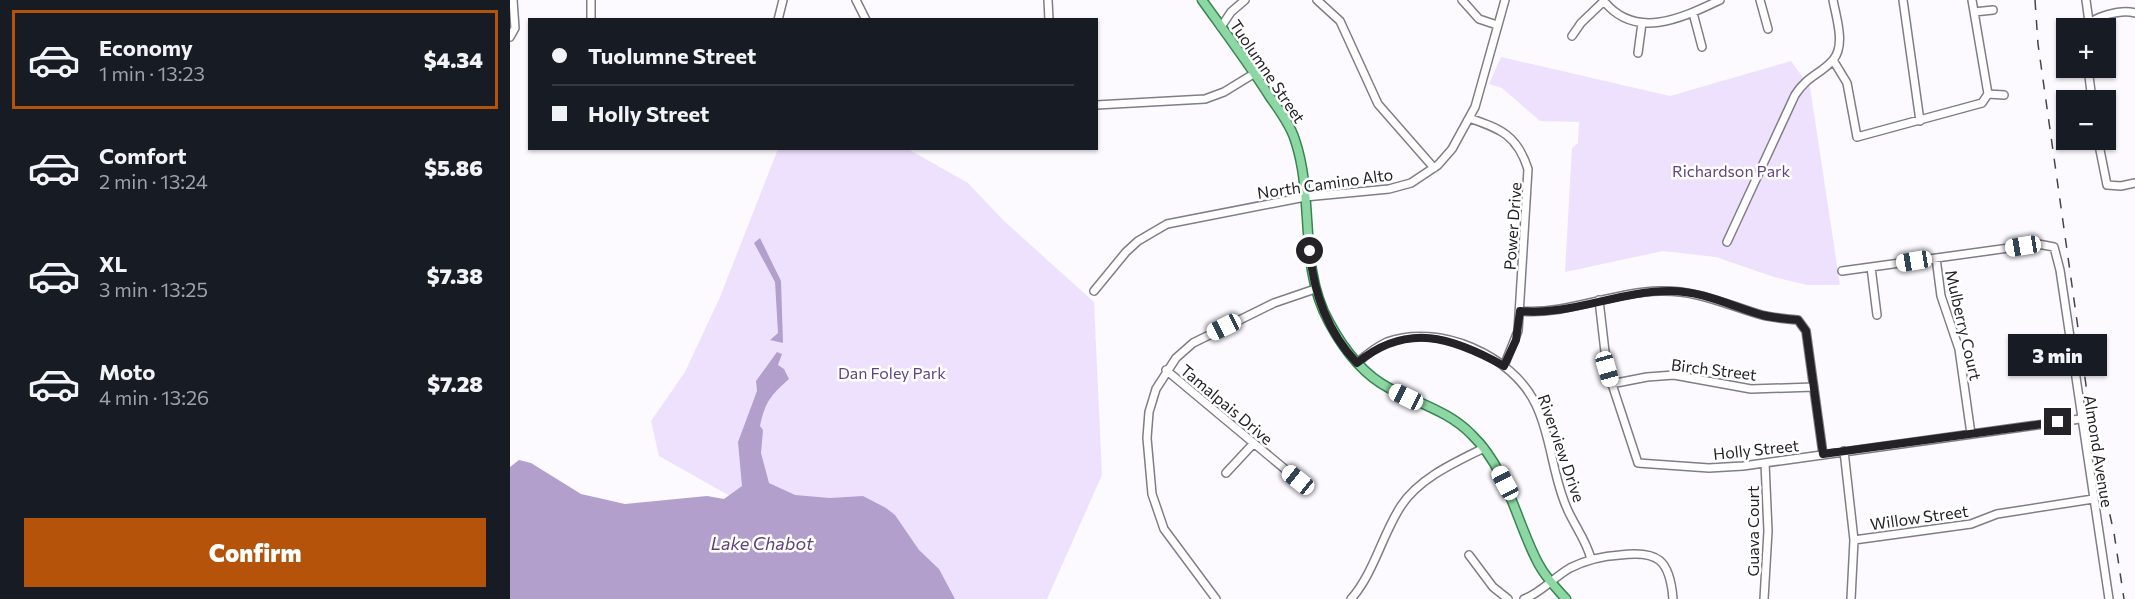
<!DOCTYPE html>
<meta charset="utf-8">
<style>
body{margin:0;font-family:Commissioner,sans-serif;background:#242831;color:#f1f3f6;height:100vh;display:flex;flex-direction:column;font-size:22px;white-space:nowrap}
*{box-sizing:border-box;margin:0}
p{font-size:20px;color:#9ea1a6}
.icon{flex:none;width:33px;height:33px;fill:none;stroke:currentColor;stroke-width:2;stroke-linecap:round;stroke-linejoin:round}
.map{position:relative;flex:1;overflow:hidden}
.sheet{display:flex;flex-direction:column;background:#171b24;width:510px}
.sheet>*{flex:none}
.banner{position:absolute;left:18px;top:18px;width:570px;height:132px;border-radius:0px;box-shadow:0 2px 4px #0004;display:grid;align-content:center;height:132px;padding:0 24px;background:#171b24}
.controls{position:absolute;left:1546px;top:18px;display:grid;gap:12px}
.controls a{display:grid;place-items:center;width:60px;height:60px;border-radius:0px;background:#171b24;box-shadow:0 2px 4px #0004;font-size:30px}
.end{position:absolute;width:27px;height:27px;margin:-14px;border:8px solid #242226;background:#fff;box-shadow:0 0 0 3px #fff}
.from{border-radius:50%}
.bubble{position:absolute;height:42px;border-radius:0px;background:#171b24;box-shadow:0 2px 4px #0004;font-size:20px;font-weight:800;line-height:42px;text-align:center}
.car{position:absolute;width:18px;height:36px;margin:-18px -9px;border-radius:8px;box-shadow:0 0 4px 2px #0007;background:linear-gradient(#fff 24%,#345 0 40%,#fff 0 76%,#345 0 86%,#fff 0)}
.banner b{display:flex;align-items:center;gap:21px;height:57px;font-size:22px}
.banner b+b{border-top:2px solid #363941}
.banner i{width:15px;height:15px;background:#f1f3f6}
ul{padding:10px 0 0;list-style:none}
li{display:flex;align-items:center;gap:18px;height:99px;margin:0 12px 9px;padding:0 12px;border:3px solid transparent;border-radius:0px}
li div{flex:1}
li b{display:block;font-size:22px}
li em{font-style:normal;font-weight:800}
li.on{border-color:#b45309}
li>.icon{width:54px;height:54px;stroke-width:1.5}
.action{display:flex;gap:12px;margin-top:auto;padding:12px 24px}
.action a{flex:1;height:69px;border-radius:0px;background:#b45309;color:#fff;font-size:24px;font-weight:800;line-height:69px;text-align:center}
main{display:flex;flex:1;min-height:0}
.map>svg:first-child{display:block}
</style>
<main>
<section class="sheet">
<ul>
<li class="on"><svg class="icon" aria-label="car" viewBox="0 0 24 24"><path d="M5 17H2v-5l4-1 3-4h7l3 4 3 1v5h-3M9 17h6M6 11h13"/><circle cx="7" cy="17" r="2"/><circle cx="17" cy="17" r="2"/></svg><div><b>Economy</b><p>1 min · 13:23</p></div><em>$4.34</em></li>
<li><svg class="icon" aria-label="car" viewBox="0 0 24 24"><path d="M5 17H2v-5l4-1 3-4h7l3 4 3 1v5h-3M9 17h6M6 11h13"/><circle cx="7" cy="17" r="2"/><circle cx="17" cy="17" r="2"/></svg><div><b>Comfort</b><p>2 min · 13:24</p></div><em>$5.86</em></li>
<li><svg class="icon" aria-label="car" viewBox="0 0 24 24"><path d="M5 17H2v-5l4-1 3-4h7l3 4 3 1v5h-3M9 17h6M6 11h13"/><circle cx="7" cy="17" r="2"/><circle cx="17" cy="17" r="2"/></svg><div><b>XL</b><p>3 min · 13:25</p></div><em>$7.38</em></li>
<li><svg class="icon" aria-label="car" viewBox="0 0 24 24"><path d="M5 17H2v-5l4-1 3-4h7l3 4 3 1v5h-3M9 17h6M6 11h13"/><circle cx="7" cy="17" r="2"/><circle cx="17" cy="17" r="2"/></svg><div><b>Moto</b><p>4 min · 13:26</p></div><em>$7.28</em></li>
</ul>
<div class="action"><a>Confirm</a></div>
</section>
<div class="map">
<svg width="1625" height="599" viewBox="0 0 1625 599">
<rect width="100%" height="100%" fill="#fcfaff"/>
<path fill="#eee1fe" d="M991,57l169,39 121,-35 19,26 30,198h-33l-33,-8 -58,-20 -53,-6 -98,21 7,-124 6,-5 1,-21 -39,-1 -38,-33 -13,-4z
M268,149h130l60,34 36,38 90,81 8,173 -55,124h-134l-254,-143 -8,-35 34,-49 35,-75z"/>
<path fill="#b29fcc" d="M250,238l21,43 2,62 -13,-3 8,-7 -3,-51 -21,-39z
M267,352l5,2 -4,11 6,4 5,10c-18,16 -24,23 -29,47l3,4 -2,23 8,30 26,12 35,3 33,-2 23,12 9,7 24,35 20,19 16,30h-445v-132l9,-7 12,3 50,31 44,10 82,-8 17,3 18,-13 -4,-44 19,-51 -1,-10z"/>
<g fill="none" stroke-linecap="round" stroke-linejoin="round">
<g stroke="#817d88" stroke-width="10">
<path id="minor" d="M81,0v20
M346,0l10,20
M538,0l1,20
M807,0l23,21 38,83 56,64
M952,0l17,19 18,6
M1093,0c32,41 79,18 117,0
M1250,0l8,29
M1393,0l17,121
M1576,0l3,22
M1464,12l19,-2
M1183,13l9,34
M268,20l5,-20
M711,27l10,-15 14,-12
M1576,28c6,-12 36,-19 49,-15
M1062,36l9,-13 23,-22
M0,37l5,-9 -2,-28
M1128,53l4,-30
M1323,60l14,23 10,54 125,-34 6,-9 -16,-94
M1578,68l4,32
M1478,94l16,1
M586,105l109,-6 19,-7 31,-19
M959,118c32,11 48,17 59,51l-10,162 -14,35
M1588,140l9,45 14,1 14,-3
M1217,242l68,-147c12,-19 26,-21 38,-35 13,-15 3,-43 0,-60
M1426,258l5,38 18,53 12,85
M1361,267l6,48
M1332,271l196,-27 16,3 6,23 49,329
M584,291l32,-39 12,-11 29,-17 138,-27 84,-8 22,-6 27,-18 14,-16 23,-42 30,-107
M1089,300l8,69 31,94 71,5 34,-2 337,-47
M1010,311c47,4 93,-19 140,-20 38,-1 67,14 102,24 12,3 24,4 36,5l8,11 17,123
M847,363c9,-8 19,-16 30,-21 52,-19 126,13 149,63 15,31 16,68 30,101 7,18 20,33 25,53
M656,370l132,110
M1101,384l36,-7 27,-2 77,14 63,-2
M1334,451l10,89 -3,59
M716,473l27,-29
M1344,540l117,-16 26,-10 96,-15
M959,555l24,32 15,12
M706,599l-52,-70 -12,-35 -5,-56 2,-26 7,-23 20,-31 17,-15 81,-40 41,-14
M841,599c23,-26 31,-64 50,-93 18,-28 55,-44 83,-58
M1014,599c17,-6 30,-22 46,-31 16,-8 32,-12 50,-13 38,-5 50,5 53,44
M1254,599l4,-68 -3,-68"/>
</g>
<g stroke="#378650" stroke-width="11">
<path id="major" d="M692,0c23,32 47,64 68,97 9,13 20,27 25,43 20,59 3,126 34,182 14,26 33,52 60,66 28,15 60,23 83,47 35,34 43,82 64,124 7,15 19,28 30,40"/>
</g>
<use href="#minor" stroke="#fff" stroke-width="7"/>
<use href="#major" stroke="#8dd7a4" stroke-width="8"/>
<path stroke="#464448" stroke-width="1.5" stroke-dasharray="10 10" stroke-linecap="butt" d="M1525,0l3,44 57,405 19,84 10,66"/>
</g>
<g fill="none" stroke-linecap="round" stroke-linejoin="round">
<path stroke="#242226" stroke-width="8" d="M800,251c3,41 18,82 47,112 50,-41 95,-26 147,3l12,-26 4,-29c50,5 99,-20 150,-20 33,0 61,15 92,24 12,3 24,4 36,5l8,11 17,123 235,-32"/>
</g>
<g text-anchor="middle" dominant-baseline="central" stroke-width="5" stroke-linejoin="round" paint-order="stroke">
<g font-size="16" fill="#242226" stroke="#fff">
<text transform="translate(758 71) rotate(56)">Tuolumne Street</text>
<text transform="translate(815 183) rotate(-8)">North Camino Alto</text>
<text transform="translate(1002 226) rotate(-86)">Power Drive</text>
<text transform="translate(1454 325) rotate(77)">Mulberry Court</text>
<text transform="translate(1204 369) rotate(7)">Birch Street</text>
<text transform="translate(717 404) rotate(40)">Tamalpais Drive</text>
<text transform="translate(1052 448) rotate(71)">Riverview Drive</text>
<text transform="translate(1246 449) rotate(-6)">Holly Street</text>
<text transform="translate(1589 451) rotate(81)">Almond Avenue</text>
<text transform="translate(1409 517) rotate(-8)">Willow Street</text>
<text transform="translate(1242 531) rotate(-90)">Guava Court</text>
</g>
<g font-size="16" fill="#60447f" stroke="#fff">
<text x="1221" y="170">Richardson Park</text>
<text x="382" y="372">Dan Foley Park</text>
</g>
<g font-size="18" font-style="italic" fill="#5e427c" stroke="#fff">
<text x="252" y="543">Lake Chabot</text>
</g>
</g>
</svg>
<div class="controls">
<a>+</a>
<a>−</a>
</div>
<i class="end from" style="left:800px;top:251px"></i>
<i class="end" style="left:1548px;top:422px"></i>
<div class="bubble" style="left:1498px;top:334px;width:99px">3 min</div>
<i class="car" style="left:1513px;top:246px;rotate:261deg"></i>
<i class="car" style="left:1404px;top:261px;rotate:261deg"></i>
<i class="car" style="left:714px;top:327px;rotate:244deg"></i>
<i class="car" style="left:1097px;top:369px;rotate:164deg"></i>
<i class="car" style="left:896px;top:397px;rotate:296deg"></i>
<i class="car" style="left:788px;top:480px;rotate:309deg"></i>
<i class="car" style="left:995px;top:483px;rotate:332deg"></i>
<div class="banner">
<b><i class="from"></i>Tuolumne Street</b>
<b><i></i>Holly Street</b>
</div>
</div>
</main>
